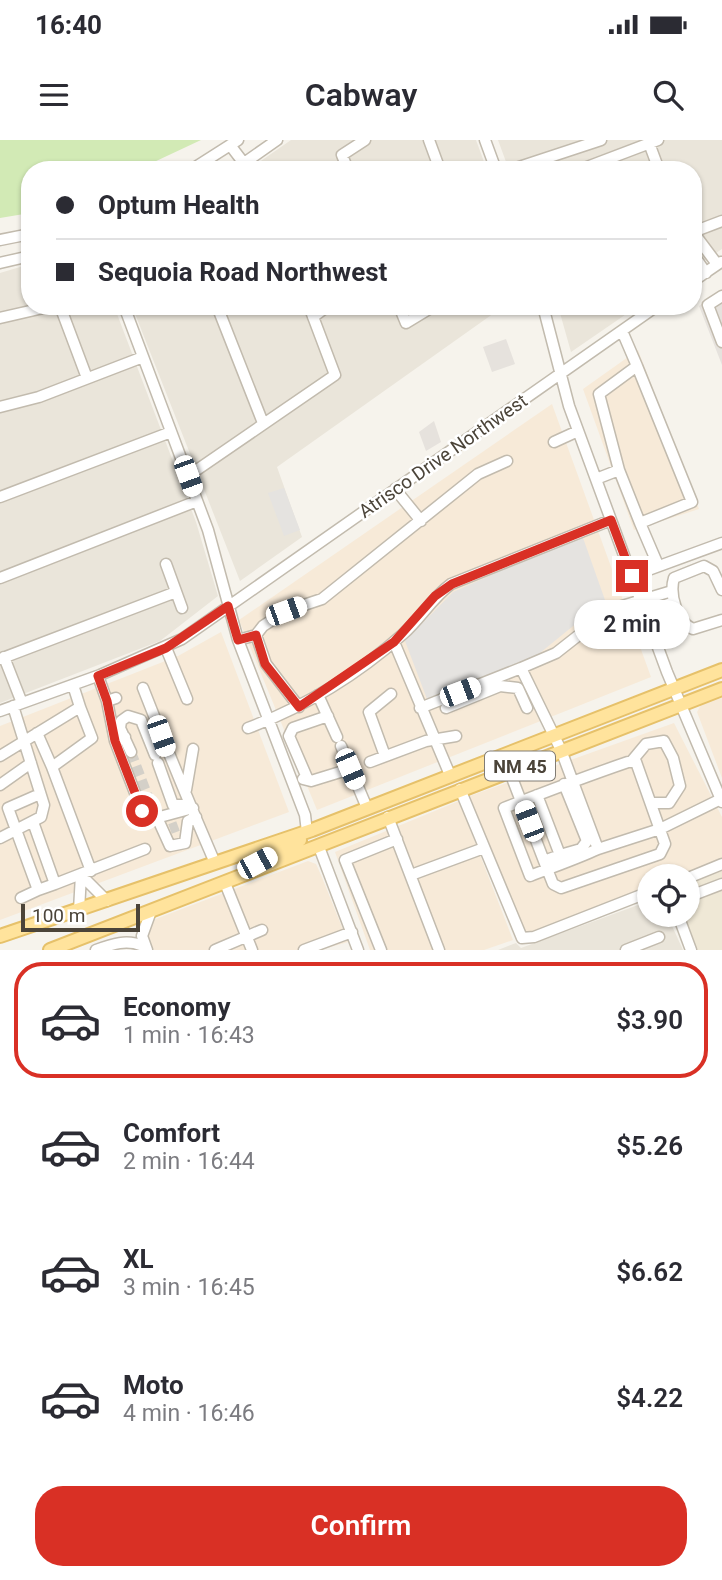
<!DOCTYPE html>
<meta charset="utf-8">
<style>
body{margin:0;font-family:Roboto,sans-serif;background:#f7f7f7;color:#2b2b33;height:100vh;display:flex;flex-direction:column;font-size:26px;white-space:nowrap}
*{box-sizing:border-box;margin:0}
p{font-size:23px;color:#7c7c81}
.icon{flex:none;width:38px;height:38px;fill:none;stroke:currentColor;stroke-width:2;stroke-linecap:round;stroke-linejoin:round}
.map{position:relative;height:810px;overflow:hidden}
.drawer{display:flex;flex-direction:column;background:#fff;flex:1}
.drawer>*{flex:none}
.guide{position:absolute;left:21px;top:21px;width:681px;height:154px;border-radius:28px;box-shadow:0 2px 5px #0004;display:grid;align-content:center;height:154px;padding:0 35px;background:#fff}
.fabs{position:absolute;left:637px;top:724px;display:grid;gap:14px}
.fabs a{display:grid;place-items:center;width:63px;height:63px;border-radius:50%;background:#fff;box-shadow:0 2px 5px #0004;font-size:35px}
.scale{position:absolute;left:21px;bottom:18px;width:119px;box-sizing:border-box;padding-left:7px;border:4px solid #4b4439;border-top:0;font-size:19px;line-height:24px;white-space:nowrap;color:#4b4439;-webkit-text-stroke:5px #fff;paint-order:stroke}
.end{position:absolute;width:32px;height:32px;margin:-16px;border:9px solid #d93025;background:#fff;box-shadow:0 0 0 4px #fff}
.from{border-radius:50%}
.bubble{position:absolute;height:49px;border-radius:24px;background:#fff;box-shadow:0 2px 5px #0004;font-size:23px;font-weight:600;line-height:49px;text-align:center}
.car{position:absolute;width:21px;height:42px;margin:-21px -10px;border-radius:9px;box-shadow:0 0 5px 2px #0007;background:linear-gradient(#fff 24%,#345 0 40%,#fff 0 76%,#345 0 86%,#fff 0)}
.guide b{display:flex;align-items:center;gap:24px;height:66px;font-size:26px}
.guide b+b{border-top:2px solid #e1e1e2}
.guide i{width:18px;height:18px;background:#2b2b33}
ul{padding:12px 0 0;list-style:none}
li{display:flex;align-items:center;gap:21px;height:116px;margin:0 14px 10px;padding:0 21px;border:4px solid transparent;border-radius:28px}
li div{flex:1}
li b{display:block;font-size:26px}
li em{font-style:normal;font-weight:600}
li.on{border-color:#d93025}
li>.icon{width:63px;height:63px;stroke-width:1.5}
.action{display:flex;gap:14px;margin-top:auto;padding:14px 35px}
.action a{flex:1;height:80px;border-radius:28px;background:#d93025;color:#fff;font-size:28px;font-weight:600;line-height:80px;text-align:center}
.status{display:flex;justify-content:space-between;align-items:center;height:49px;padding:0 35px;background:#fff;direction:ltr}
.status svg{height:19px;fill:currentColor}
header{display:flex;justify-content:space-between;align-items:center;height:91px;padding:0 35px;background:#fff;font-size:32px;font-weight:600}
.map>svg:first-child{display:block}
</style>
<div class="status"><b>16:40</b><svg viewBox="0 0 49 12"><path d="M0 12V9h3v3zM5 12V6h3v6zM10 12V3h3v9zM15 12V0h3v12zM26 1h20v11H26zM47 4h2v5h-2z"/></svg></div>
<header><svg class="icon" aria-label="menu" viewBox="0 0 24 24"><path d="M4 6h16M4 12h16M4 18h16"/></svg>Cabway<svg class="icon" aria-label="search" viewBox="0 0 24 24"><circle cx="10" cy="10" r="6"/><path d="M15 15l6 6"/></svg></header>
<div class="map">
<svg width="722" height="810" viewBox="0 0 722 810">
<rect width="100%" height="100%" fill="#f6f3ec"/>
<path fill="#eae5da" d="M291,0h185l11,30h-239z
M498,0h224v109l-29,19v-98h-184z
M30,124v42h84l82,216 22,74 -58,45 -160,62v-430z
M132,166h372l-227,161 25,70 -62,44z
M558,166h80l-67,46z
M649,761v14h18l16,35h-185l18,-7 5,5z"/>
<path fill="#f7ead8" d="M638,210l61,159 -65,21 -51,-141z
M552,264l99,273 -334,133 -78,-190z
M221,492l68,180 -289,108v-194l178,-70z
M722,558v80l-25,-66 5,-9z
M674,583l48,94v42l-46,18h-27v10l-133,52 -46,-143z
M459,661l54,139 -29,10h-114l-35,-98z
M308,721l8,3 5,11 27,67 -28,8h-166l-5,-7 -2,-14 6,-9z"/>
<path fill="#e6e2dd" d="M722,149v76l-23,-59z
M506,199l9,25 -23,8 -9,-25z
M434,281l7,21 -15,9 -7,-19z"/>
<path fill="#efe8d6" d="M722,730v80h-36l-13,-35h15v-32z"/>
<path fill="#d2eab5" d="M0,0h201l-64,30h-107v43l-30,5z"/>
<path fill="#e5e3e0" d="M284,348l16,42 -16,6 -16,-43z
M582,395l23,65 -70,57 -108,42 -22,-58 48,-49z"/>
<g fill="none" stroke-linecap="round" stroke-linejoin="round">
<path stroke="#d4d0c8" stroke-width="10" stroke-dasharray="10 5" stroke-linecap="butt" d="M131,612l19,50
M170,689l8,-3"/>
<g stroke="#c2bbae" stroke-width="13">
<path id="minor" d="M429,0l11,30
M485,0l11,30
M649,3l10,27
M230,5l19,25
M191,30l47,-30
M234,30l43,-30
M348,30l-6,-15 23,-15
M510,30l91,-30
M579,30l79,-30
M693,92l24,32
M693,92l29,-11
M0,100l30,-6
M693,114l13,19
M0,123l30,-7
M693,141l28,-19
M722,156l-14,9 14,37
M60,166l27,72
M124,166l84,224 30,110 67,175 2,17
M217,166l46,117
M399,166l7,17 28,-17
M543,166l26,100 98,266 55,130
M313,177l15,-11
M0,178l52,-12
M622,191l15,35 -38,28 20,76 21,53
M637,226l55,136 -52,21 18,42
M0,267l39,-10 104,-40
M554,302l24,-11
M188,336l147,-101 -26,-69
M596,339l23,-9
M395,349l26,32
M0,357l171,-65
M166,424l16,44
M632,436l90,-33
M0,438l197,-77
M722,450l-9,-19 -9,-5 -30,12c-5,16 3,44 19,51l29,-9
M672,451l-60,18 -56,44 -35,15 40,82 37,99 62,-20 61,-30
M645,472l29,-10
M256,495l10,29 33,43
M238,500l18,-5 7,-9 23,-15 36,-12 156,-125 29,-13
M394,502l56,133
M166,508l21,51
M4,517l18,46
M0,519l176,-67
M98,536l9,25 9,-3
M143,548c23,59 47,117 72,175
M318,555l19,42
M107,561l8,40
M420,568l101,-40
M446,568l54,-22 18,2 9,20
M0,571l100,-36 82,-36 475,-333
M248,588c56,-21 110,-54 155,-94 18,-16 29,-36 48,-50l160,-64
M37,593l15,34 40,-29 -12,-31
M125,597l-10,4 27,70 14,7 37,-10
M341,606l26,62
M131,612l-11,-24 1,-7 7,-5 13,4 14,35
M0,616l80,-49 -7,-22
M385,616l-16,-44 22,-18
M370,622l56,-21 30,-5
M631,622l15,-18 18,-3 9,17 7,28 -11,17h-15
M158,623l15,42h14
M52,627l39,104
M509,630l35,91 9,23 8,4 99,-34 5,-10 -29,-82h-8c-41,14 -83,30 -124,46l26,68c23,-9 46,-17 68,-27
M303,639l8,2 39,-12
M308,640l-19,-44 4,-8 35,-12
M0,645l31,-22
M460,649l62,149 12,-1 115,-45
M186,650l7,-41
M537,655l23,60 -16,6
M150,662l20,44 15,-3 3,-22 8,-4
M388,677l51,133
M33,682l22,62 -17,6 -30,-82 32,-14
M0,698l41,-21 3,-12 -31,-99
M319,707l39,103
M560,715l21,-6 6,-8 -23,-57
M411,735l73,-27
M688,738l34,-14
M225,743l27,67
M55,744l90,-35
M688,757l34,-13
M21,758l17,-8
M79,770l2,-35 26,26
M678,775l13,35
M96,810c16,-6 31,-11 47,-4
M147,810l-5,-14 9,-25
M215,810l47,-20
M304,810l48,-18
M381,810l-36,-90 52,-21
M626,810l33,-13"/>
</g>
<g stroke="#e6c16a" stroke-width="16">
<path id="major" d="M258,723l42,-23
M0,796l312,-106 410,-160
M50,810l672,-261"/>
</g>
<use href="#minor" stroke="#fff" stroke-width="10"/>
<use href="#major" stroke="#ffe39c" stroke-width="12"/>
</g>
<g fill="none" stroke-linecap="round" stroke-linejoin="round">
<path stroke="#d93025" stroke-width="9" d="M142,671l-27,-70 -8,-40 -9,-25 68,-28 62,-42 10,34 18,-5 9,29 34,43 95,-65 41,-46 17,-12 159,-64 21,56"/>
</g>
<g text-anchor="middle" dominant-baseline="central" stroke-width="5" stroke-linejoin="round" paint-order="stroke">
<rect fill="#fff" stroke="#817c74" stroke-width="2" x="485" y="611.5" width="70" height="29" rx="5"/>
<g font-size="18" font-weight="bold" fill="#4b4439">
<text x="520" y="626">NM 45</text>
</g>
<g font-size="19" fill="#4b4439" stroke="#fff">
<text transform="translate(443 316) rotate(-35)">Atrisco Drive Northwest</text>
</g>
</g>
</svg>
<div class="fabs">
<a><svg class="icon" aria-label="locate" viewBox="0 0 24 24"><circle cx="12" cy="12" r="6"/><path d="M12 2v4M12 18v4M2 12h4M18 12h4"/></svg></a>
</div>
<div class="scale">100 m</div>
<i class="end from" style="left:142px;top:671px"></i>
<i class="end" style="left:632px;top:436px"></i>
<div class="bubble" style="left:574px;top:460px;width:116px">2 min</div>
<i class="car" style="left:188px;top:336px;rotate:160deg"></i>
<i class="car" style="left:286px;top:471px;rotate:70deg"></i>
<i class="car" style="left:460px;top:552px;rotate:69deg"></i>
<i class="car" style="left:161px;top:596px;rotate:161deg"></i>
<i class="car" style="left:350px;top:629px;rotate:157deg"></i>
<i class="car" style="left:529px;top:681px;rotate:339deg"></i>
<i class="car" style="left:257px;top:723px;rotate:62deg"></i>
<div class="guide">
<b><i class="from"></i>Optum Health</b>
<b><i></i>Sequoia Road Northwest</b>
</div>
</div>
<section class="drawer">
<ul>
<li class="on"><svg class="icon" aria-label="car" viewBox="0 0 24 24"><path d="M5 17H2v-5l4-1 3-4h7l3 4 3 1v5h-3M9 17h6M6 11h13"/><circle cx="7" cy="17" r="2"/><circle cx="17" cy="17" r="2"/></svg><div><b>Economy</b><p>1 min · 16:43</p></div><em>$3.90</em></li>
<li><svg class="icon" aria-label="car" viewBox="0 0 24 24"><path d="M5 17H2v-5l4-1 3-4h7l3 4 3 1v5h-3M9 17h6M6 11h13"/><circle cx="7" cy="17" r="2"/><circle cx="17" cy="17" r="2"/></svg><div><b>Comfort</b><p>2 min · 16:44</p></div><em>$5.26</em></li>
<li><svg class="icon" aria-label="car" viewBox="0 0 24 24"><path d="M5 17H2v-5l4-1 3-4h7l3 4 3 1v5h-3M9 17h6M6 11h13"/><circle cx="7" cy="17" r="2"/><circle cx="17" cy="17" r="2"/></svg><div><b>XL</b><p>3 min · 16:45</p></div><em>$6.62</em></li>
<li><svg class="icon" aria-label="car" viewBox="0 0 24 24"><path d="M5 17H2v-5l4-1 3-4h7l3 4 3 1v5h-3M9 17h6M6 11h13"/><circle cx="7" cy="17" r="2"/><circle cx="17" cy="17" r="2"/></svg><div><b>Moto</b><p>4 min · 16:46</p></div><em>$4.22</em></li>
</ul>
<div class="action"><a>Confirm</a></div>
</section>
